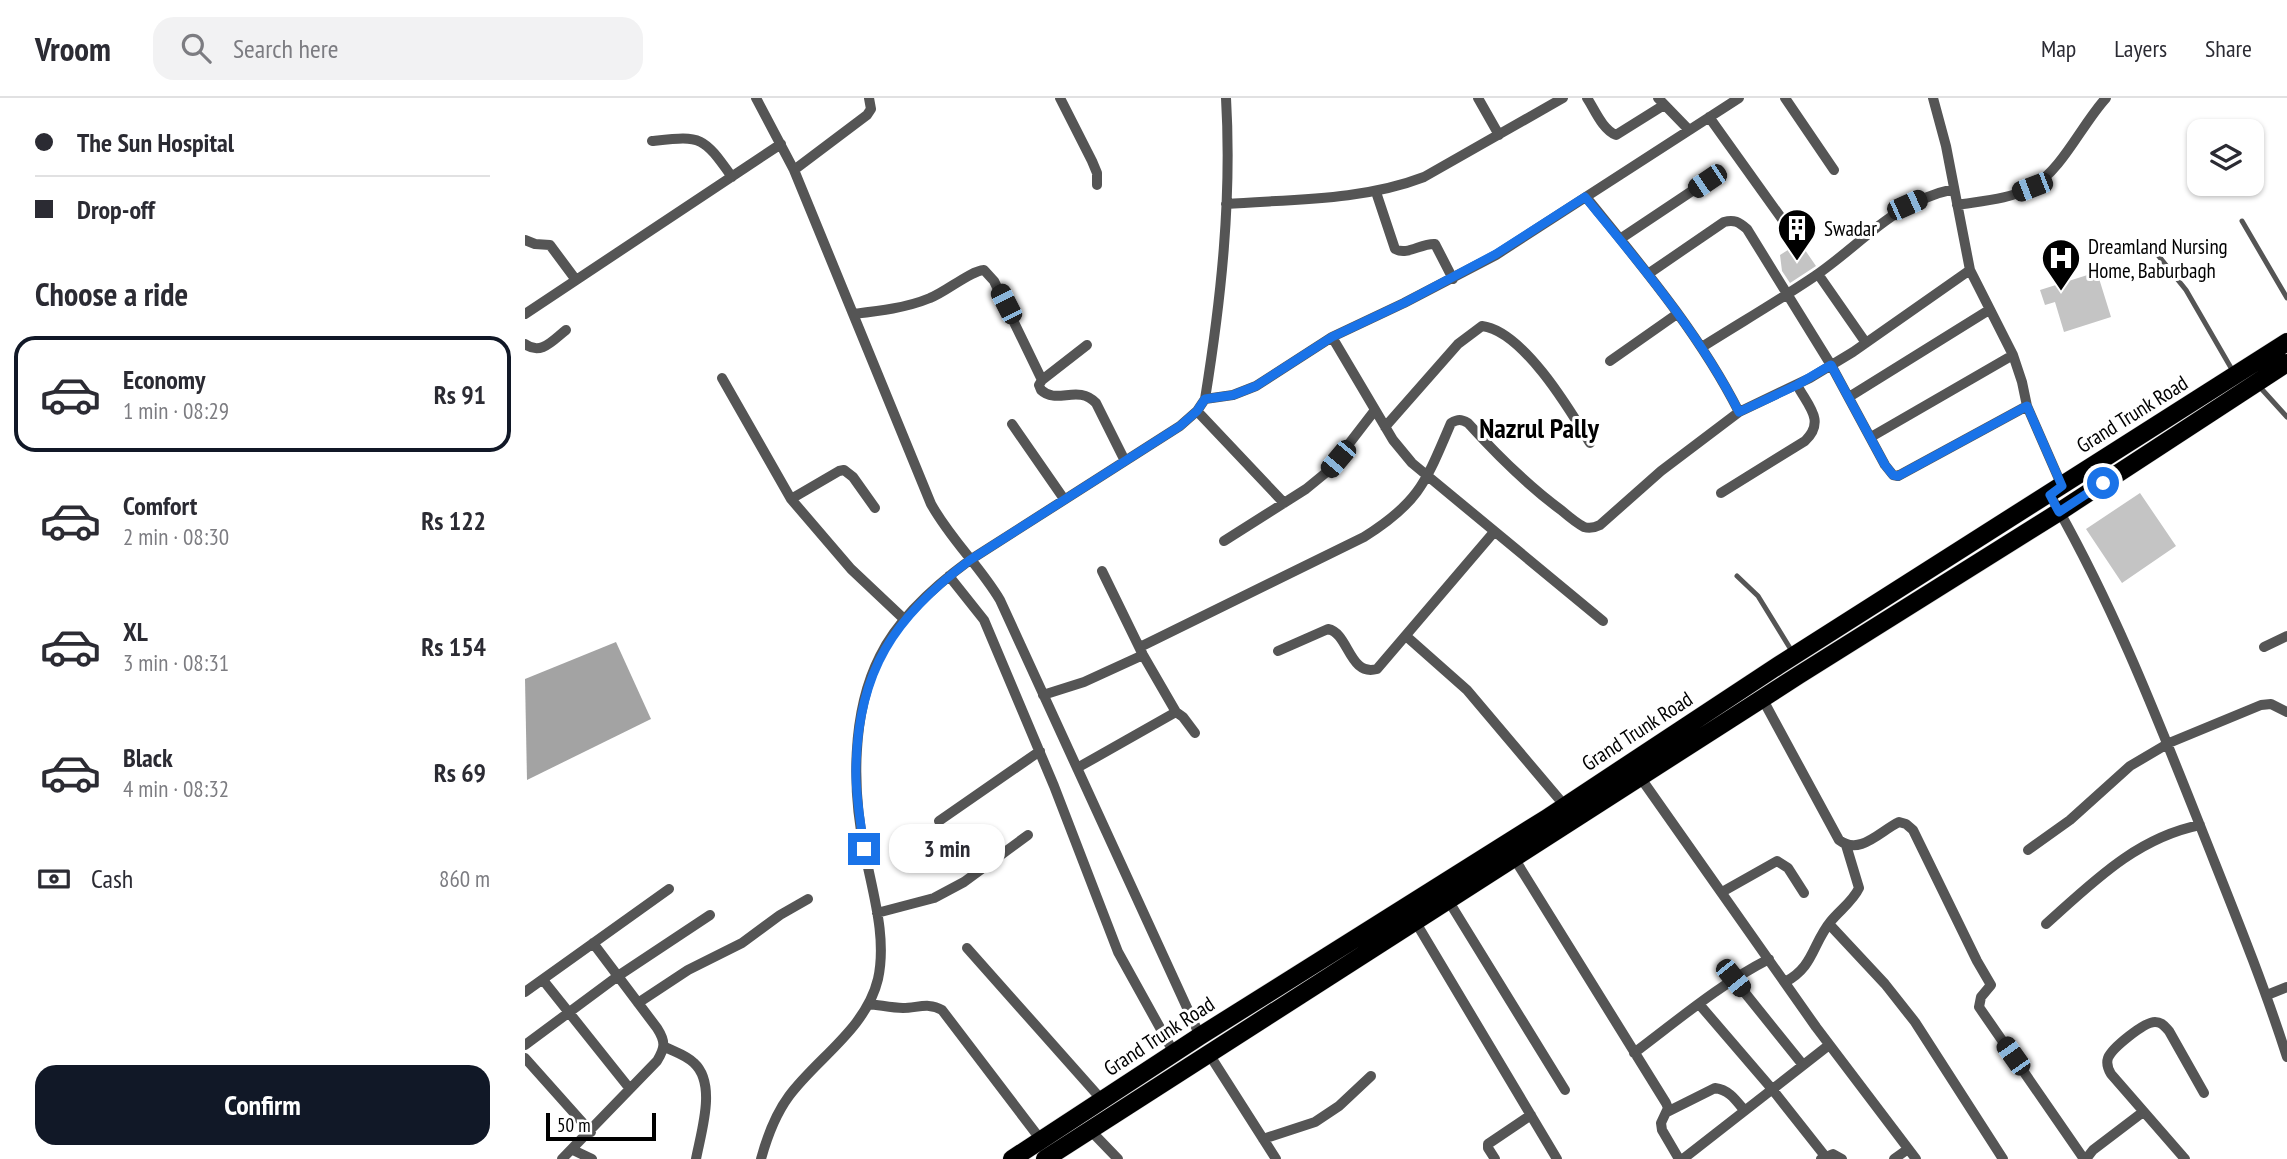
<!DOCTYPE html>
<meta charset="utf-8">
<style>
body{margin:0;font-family:"PT Sans Narrow",sans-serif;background:#f2f2f3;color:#2b2b33;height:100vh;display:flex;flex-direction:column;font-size:26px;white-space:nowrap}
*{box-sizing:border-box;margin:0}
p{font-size:23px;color:#7c7c81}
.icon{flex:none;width:38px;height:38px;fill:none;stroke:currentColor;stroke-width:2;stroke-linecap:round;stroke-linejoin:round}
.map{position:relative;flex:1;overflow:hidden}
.side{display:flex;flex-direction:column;background:#fff;width:525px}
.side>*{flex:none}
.banner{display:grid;align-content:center;height:154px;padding:0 35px;background:#fff}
.controls{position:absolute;left:1662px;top:21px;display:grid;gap:14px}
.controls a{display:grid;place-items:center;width:77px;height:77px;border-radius:14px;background:#fff;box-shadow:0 2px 5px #0004;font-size:35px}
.scale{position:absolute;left:21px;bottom:18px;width:110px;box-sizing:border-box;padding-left:7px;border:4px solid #000;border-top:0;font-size:19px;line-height:24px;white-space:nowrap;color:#000;-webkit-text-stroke:5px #fff;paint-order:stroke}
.end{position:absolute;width:32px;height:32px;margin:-16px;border:9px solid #1a73e8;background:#fff;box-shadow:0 0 0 4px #fff}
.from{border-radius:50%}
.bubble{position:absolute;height:49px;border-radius:21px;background:#fff;box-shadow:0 2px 5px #0004;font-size:23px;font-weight:700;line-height:49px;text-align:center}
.car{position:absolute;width:21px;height:42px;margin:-21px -10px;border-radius:9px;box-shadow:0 0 5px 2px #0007;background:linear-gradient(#222 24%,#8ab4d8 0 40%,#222 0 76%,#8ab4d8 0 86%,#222 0)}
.banner b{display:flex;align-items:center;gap:24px;height:66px;font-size:26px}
.banner b+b{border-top:2px solid #e1e1e2}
.banner i{width:18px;height:18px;background:#2b2b33}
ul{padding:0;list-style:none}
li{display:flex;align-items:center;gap:21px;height:116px;margin:0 14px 10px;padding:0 21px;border:4px solid transparent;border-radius:21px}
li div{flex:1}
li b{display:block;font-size:26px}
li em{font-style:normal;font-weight:700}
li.active{border-color:#111827}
li>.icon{width:63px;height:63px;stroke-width:1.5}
h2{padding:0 35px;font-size:32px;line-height:84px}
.pay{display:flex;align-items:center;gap:18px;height:77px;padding:0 35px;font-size:26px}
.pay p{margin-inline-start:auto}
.button{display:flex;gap:14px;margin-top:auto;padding:14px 35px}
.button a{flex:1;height:80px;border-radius:21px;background:#111827;color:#fff;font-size:28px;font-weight:700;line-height:80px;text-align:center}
header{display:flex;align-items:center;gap:42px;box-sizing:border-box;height:98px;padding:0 35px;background:#fff;border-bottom:2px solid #e1e1e2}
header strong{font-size:33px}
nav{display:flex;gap:38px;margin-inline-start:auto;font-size:24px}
.search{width:490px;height:63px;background:#f2f2f3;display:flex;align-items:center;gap:18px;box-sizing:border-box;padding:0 24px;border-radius:21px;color:#7c7c81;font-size:26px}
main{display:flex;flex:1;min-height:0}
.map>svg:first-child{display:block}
</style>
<header>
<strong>Vroom</strong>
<div class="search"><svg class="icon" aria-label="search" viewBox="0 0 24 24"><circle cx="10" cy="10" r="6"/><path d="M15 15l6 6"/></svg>Search here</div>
<nav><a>Map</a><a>Layers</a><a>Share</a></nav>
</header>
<main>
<section class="side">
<div class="banner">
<b><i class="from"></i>The Sun Hospital</b>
<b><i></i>Drop-off</b>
</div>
<h2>Choose a ride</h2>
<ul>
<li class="active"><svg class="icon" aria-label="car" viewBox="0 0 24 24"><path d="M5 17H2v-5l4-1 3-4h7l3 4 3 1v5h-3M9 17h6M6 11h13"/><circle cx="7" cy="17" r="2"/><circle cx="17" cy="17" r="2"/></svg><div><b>Economy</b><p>1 min · 08:29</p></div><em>Rs 91</em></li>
<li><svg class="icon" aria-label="car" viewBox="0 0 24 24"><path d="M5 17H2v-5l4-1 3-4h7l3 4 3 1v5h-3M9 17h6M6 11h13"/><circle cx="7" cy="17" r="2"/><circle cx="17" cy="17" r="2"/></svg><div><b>Comfort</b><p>2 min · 08:30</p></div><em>Rs 122</em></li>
<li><svg class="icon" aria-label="car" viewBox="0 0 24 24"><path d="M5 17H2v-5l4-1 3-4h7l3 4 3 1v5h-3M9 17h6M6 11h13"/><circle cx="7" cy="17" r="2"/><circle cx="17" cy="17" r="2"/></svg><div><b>XL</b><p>3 min · 08:31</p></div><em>Rs 154</em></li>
<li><svg class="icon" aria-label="car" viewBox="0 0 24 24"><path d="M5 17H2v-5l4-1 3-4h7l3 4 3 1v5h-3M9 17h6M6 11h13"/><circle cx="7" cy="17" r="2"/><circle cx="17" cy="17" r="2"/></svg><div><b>Black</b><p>4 min · 08:32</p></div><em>Rs 69</em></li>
</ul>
<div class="pay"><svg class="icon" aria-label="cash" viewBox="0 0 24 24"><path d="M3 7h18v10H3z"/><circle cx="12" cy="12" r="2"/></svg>Cash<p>860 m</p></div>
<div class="button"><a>Confirm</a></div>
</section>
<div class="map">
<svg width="1762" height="1061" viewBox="0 0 1762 1061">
<rect width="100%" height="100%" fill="#fff"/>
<path fill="#a3a3a3" d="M91,544l35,77 -124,61 -2,-101z"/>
<path fill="#c4c4c4" d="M1274,149l6,3 11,16 -26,17 -8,-12 -2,-16 11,-7z
M1572,174l14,45 -47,15 -9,-30 -10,3 -5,-15z
M1615,395l36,53 -54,37 -36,-54z"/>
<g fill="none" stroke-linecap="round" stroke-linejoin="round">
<g stroke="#dbdbdb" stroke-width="19">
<path id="primary" d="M487,1061l188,-123 347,-218 232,-153 508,-323
M520,1061l754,-484 260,-163 228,-149"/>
</g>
<path stroke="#555" stroke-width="5" d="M1717,123l45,77
M1628,151l33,41 48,83
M1733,287l29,32
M1212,478l21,20 35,57"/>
<path stroke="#555" stroke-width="10" d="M231,0l38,72 137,334c20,36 48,61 69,96l200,436
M535,0l32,63 5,12v12
M953,0l21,37
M1062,0c8,12 15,31 29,37l48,-30
M1133,0l31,32
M1260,0l49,72
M1408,0l13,48 24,124 43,85 9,27 5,24 35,80
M1184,19l78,109
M127,43c50,-5 50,-6 80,36
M269,72l73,-55 4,-6 -2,-11
M851,94l19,57c12,7 26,-6 40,-5l18,35
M1061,99c55,68 113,136 153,215
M701,106c65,-5 136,-3 198,-27l139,-79
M1432,107c24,-4 54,-6 75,-18 30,-17 50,-63 74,-89
M1095,141l87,-58
M0,142l10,4 15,1 26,35
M1123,176l76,-52c10,-3 15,0 23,7l84,136 54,100 8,10 5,1 129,-70
M1293,176l48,69
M0,216l256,-170
M328,216c26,-3 53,-6 77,-16 16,-6 40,-27 54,-28l10,11 48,99
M807,239l61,103 19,23 191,158
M0,246c16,12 28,-4 41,-14
M562,247l-45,35 -3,5 2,5c16,15 37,-6 55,13l29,58
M1177,249c38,-24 76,-46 113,-71 49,-34 79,-74 139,-87
M1085,263l67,-47
M197,280l69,121 60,70 53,50
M1324,299l140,-87
M680,301l28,-4 23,-9 76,-49 72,-34 92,-48 243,-157
M672,313l87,92
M487,326l52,75
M860,329l73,-83 24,-18c41,5 88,84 108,117
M1346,339l142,-82
M1196,395l84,-52c21,-20 3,-35 -8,-56
M1525,397c61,105 106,220 151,333 30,76 61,151 86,229
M266,401l48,-28 5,-1 9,7 22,31
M699,443l82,-52 22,-18 47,-61
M577,473l41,84 33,57
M424,478l35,44 70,166 64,166 56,101
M881,538l61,54 98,116
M615,549l224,-110c56,-35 62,-56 87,-114 7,-4 10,-4 17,0 29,32 59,62 93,87 7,6 15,13 23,17 6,2 10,1 16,-2l61,-54 78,-59 71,-34 43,-26 117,-82
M1739,549l23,-11
M753,553l50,-22c21,4 21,48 49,40l117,-137
M518,597l41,-13 59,-27
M1237,600l77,142c21,16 41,-9 60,-18l7,2 7,6 64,131 14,24 -10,12 -2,10 105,152
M552,670l99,-56 7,5 12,16
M1115,679l176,250 100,132
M414,723l101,-70
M1503,752l42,-30 60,-54 39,-23 92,-38 10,-1 16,8
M989,760l152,245 2,5 -7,15 1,7 17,29
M1197,794l55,-31 11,7 16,25
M923,802l117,190
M352,815l57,-15 30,-16 64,-47
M890,823l142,238
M1304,826l56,60 30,38 88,137
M1521,826c47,-42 90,-86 154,-99
M442,850l135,152
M1208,880l70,87
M18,882l87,109
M1260,884c29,-15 27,-38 46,-61 9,-11 22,-20 28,-33l-13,-43
M0,894l144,-103
M1742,897l20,-8
M113,905l50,-33 54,-27 38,-28 28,-16
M344,906c11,1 23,4 34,4 14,0 26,-6 39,2l99,130
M1174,906l73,85 53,67
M0,947l93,-69 92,-61
M140,949c10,5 21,8 29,16 23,21 7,69 2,96
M1109,955c44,-33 86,-69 135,-94
M684,956l67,105
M0,960l66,74
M1142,1014l48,-24c14,2 20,11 29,22
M565,1032l28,29
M738,1041l52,-17 24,-16 32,-30
M48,1052l19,9
M37,1061l95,-98c8,-13 9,-19 0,-33l-64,-85
M236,1061c6,-22 14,-44 28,-63 28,-38 77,-67 89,-117 9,-41 -5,-85 -13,-126 -13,-62 -14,-140 15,-197 19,-39 56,-71 90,-96l210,-134 17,-15 8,-12c16,-99 27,-200 21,-301
M970,1061l-7,-11v-4l43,-29
M1158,1061l146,-114
M1296,1061l12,-5 9,5
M1369,1061l14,-10
M1561,1061l7,-9 50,-38
M1660,1061l-74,-85c-3,-5 -5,-10 -3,-16 4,-10 36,-36 47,-36 7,0 9,4 14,9l35,62"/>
<use href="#primary" stroke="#000" stroke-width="18"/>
</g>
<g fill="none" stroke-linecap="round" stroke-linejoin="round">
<path stroke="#1a73e8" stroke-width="9" d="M339,751c-3,-27 -9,-55 -8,-81 2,-97 38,-151 114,-208l210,-134 17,-15 8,-12 28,-4 23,-9 76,-49 72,-34 92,-49 89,-57c56,68 114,136 154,215l58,-27 34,-20 54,100 8,10 5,1 129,-70 35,80 -12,9 9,17 44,-29"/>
</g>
<defs>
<g id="building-pin" transform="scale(2.0125)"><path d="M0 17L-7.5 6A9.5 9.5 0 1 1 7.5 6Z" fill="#000" stroke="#fff"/><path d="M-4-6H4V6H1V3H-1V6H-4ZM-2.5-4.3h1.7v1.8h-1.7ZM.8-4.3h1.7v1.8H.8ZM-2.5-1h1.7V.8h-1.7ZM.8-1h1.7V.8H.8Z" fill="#fff"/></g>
<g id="hospital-pin" transform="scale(2.0125)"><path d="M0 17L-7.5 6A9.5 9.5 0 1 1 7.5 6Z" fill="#000" stroke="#fff"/><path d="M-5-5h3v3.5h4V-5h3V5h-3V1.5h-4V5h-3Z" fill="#fff"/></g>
</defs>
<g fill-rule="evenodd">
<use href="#building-pin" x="1272" y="130"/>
<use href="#hospital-pin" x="1536" y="160"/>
</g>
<g text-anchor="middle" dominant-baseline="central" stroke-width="6" stroke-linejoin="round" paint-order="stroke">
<g font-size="21" fill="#000" stroke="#fff" text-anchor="start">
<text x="1299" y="130">Swadar</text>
<text x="1563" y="148">Dreamland Nursing<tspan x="1563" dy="24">Home, Baburbagh</tspan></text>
</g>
<g font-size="21" fill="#000" stroke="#fff">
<text transform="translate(1607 316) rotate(-32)">Grand Trunk Road</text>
<text transform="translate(1112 633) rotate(-33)">Grand Trunk Road</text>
<text transform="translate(634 938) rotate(-33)">Grand Trunk Road</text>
</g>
<g font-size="28" font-weight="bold" fill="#000" stroke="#fff">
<text x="1014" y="329">Nazrul Pally</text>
</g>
</g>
</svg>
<div class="controls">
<a><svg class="icon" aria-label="layers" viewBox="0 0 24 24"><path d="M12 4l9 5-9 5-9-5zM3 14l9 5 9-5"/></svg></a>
</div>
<div class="scale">50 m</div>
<i class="end from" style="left:1578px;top:385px"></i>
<i class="end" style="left:339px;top:751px"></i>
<div class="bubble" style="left:364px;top:726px;width:116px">3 min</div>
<i class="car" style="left:1182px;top:83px;rotate:236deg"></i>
<i class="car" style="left:1507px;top:89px;rotate:249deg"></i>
<i class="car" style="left:1382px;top:107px;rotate:66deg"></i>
<i class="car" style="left:481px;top:206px;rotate:333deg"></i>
<i class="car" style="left:813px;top:361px;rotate:220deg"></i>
<i class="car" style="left:1208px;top:880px;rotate:141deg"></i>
<i class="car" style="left:1488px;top:958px;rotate:325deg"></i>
</div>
</main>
